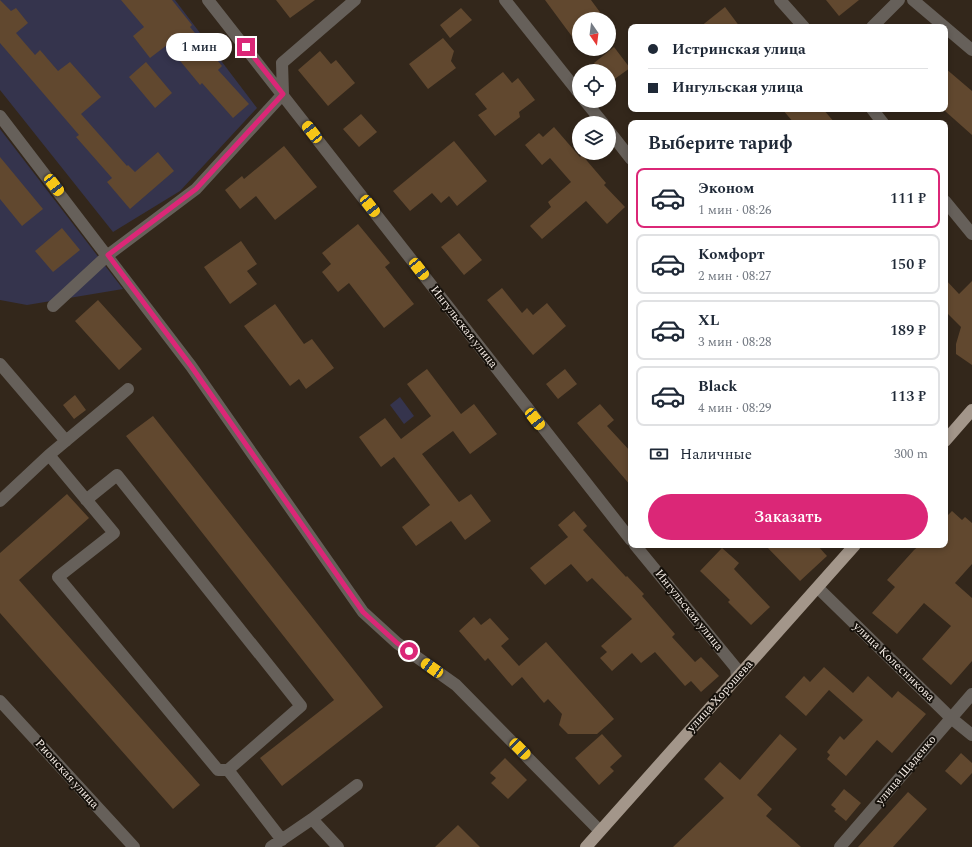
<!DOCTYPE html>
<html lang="ru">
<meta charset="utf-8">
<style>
body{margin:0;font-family:Spectral,serif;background:#f6f6f7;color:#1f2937;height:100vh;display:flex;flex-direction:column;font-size:15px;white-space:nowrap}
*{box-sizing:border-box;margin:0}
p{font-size:13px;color:#747a83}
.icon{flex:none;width:22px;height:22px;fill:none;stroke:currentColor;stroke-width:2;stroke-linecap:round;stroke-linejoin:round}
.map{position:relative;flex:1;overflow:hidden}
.drawer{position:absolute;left:628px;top:120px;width:320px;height:428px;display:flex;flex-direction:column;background:#fff;border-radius:8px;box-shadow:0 2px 6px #0003}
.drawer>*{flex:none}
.guide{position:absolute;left:628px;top:24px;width:320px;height:88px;border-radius:8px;box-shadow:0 2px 6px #0003;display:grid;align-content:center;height:88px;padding:0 20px;background:#fff}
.needle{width:26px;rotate:166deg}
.fabs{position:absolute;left:572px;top:12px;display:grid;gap:8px}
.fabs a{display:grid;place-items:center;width:44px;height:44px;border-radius:50%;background:#fff;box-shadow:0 2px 6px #0003;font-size:20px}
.end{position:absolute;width:18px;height:18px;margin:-9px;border:5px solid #db2777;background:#fff;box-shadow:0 0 0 2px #fff}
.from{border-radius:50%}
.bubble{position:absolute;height:28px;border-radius:14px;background:#fff;box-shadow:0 2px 6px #0003;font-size:13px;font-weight:600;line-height:28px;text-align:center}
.car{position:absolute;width:12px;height:24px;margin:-12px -6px;border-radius:5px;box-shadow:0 0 3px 1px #0007;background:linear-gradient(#f5c518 24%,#345 0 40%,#f5c518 0 76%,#345 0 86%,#f5c518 0)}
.guide b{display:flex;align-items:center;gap:14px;height:38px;font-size:15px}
.guide b+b{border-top:1px solid #e0e1e3}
.guide i{width:10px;height:10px;background:#1f2937}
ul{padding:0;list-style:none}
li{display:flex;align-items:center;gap:12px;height:60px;margin:0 8px 6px;padding:0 12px;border:2px solid #e0e1e3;border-radius:8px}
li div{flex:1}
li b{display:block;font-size:15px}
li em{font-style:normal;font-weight:600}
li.active{border-color:#db2777}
li>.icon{width:36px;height:36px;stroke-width:1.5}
h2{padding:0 20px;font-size:18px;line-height:48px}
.pay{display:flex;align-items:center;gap:10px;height:44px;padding:0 20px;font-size:15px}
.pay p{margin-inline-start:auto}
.primary-button{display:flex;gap:8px;margin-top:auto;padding:8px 20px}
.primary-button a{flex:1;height:46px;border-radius:24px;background:#db2777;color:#fff;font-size:16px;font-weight:600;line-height:46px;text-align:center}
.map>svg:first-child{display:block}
</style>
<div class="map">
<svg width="972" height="847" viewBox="0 0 972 847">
<rect width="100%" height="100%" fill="#33271b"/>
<path fill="#35344d" d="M0,0h175l82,108 -77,83 -67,41 -113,-142z
M0,129l123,160 -96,16 -27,-5z
M400,397l14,19 -10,8 -14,-19z"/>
<path fill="#61482f" d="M0,0l11,11 5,-3 12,15 -12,10 19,22 5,-5 18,21 12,-9 31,35 -20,17 46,52 1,-1 7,7 23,-20 16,19 -44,38 -23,-27 5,-4 -36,-41 3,-2 -79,-92z
M121,0h51l20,25 -2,2 32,39 -4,4 31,34 -16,14 -31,-35 -2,2 -33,-40 -17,13 -17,-22 11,-9z
M276,0h39l-25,18z
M545,0h46l14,19h-26v27z
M826,0h33l-20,16z
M725,7l15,20h-40z
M461,8l11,12 -22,18 -10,-13z
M443,38l11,13 -3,10 5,7 -28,21 -19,-25z
M614,47l16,21 -21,15v-12h-9l-6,-8z
M320,51l11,13 5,-4 19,23 -27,23 -30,-36z
M146,62l26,31 -17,15 -26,-31z
M945,68l27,23v44l-27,-24z
M503,72l9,11 6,-5 17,22 -16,12 1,5 -25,19 -17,-21 9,-6 -12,-15z
M782,109h41l12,14h-41z
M361,114l16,18 -18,15 -16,-18z
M554,127l26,30 2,-2 24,28 -2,2 21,22 -18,17 -21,-23 -44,38 -12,-13 21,-19 -3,-5 23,-20 -21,-24 -8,7 -17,-20 14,-12 4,4z
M454,141l33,40 -30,25 -8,-10 -8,7 -9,-10 -22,18 -17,-20z
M284,146l33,41 -42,33 -19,-24 -16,13 -15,-19 17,-14 2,3z
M0,157l43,52 -21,17 -22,-27z
M358,224l32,39 -5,4 29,37 -30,24 -35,-45 -11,9 -16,-20 9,-8 -9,-11z
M62,228l18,22 -27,22 -18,-21z
M459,233l23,27 -18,15 -23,-28z
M241,241l16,23 -10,7 10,13 -27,20 -26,-37z
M945,279l14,15 13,-13v84l-16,-11v-10l5,-17 -16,-16z
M502,288l20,25 5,-5 6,7 14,-12 19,23 -33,29 -46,-55z
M98,300l44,49 -23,21 -44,-49z
M275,304l29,40 8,-5 22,29 -28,21 -7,-10 -9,7 -46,-60z
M427,369l34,45 13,-10 23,30 -27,20 -17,-23 -31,23 37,48 12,-8 20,27 -26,19 -14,-19 -35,25 -14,-19 28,-22 -36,-48 -13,10 -22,-30 26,-19 16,21 30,-23 -24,-32z
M565,369l12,15 -19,15 -12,-15z
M75,395l11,15 -12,9 -11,-14z
M600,404l14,16 -7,6 24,26v34l-54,-63z
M153,416l230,291 -101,79 -22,-28 74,-58 -208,-264z
M67,494l22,24 -70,62 181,205 -27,24 -173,-196v-60z
M574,511l13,15 -4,4 43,47 1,-1 17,18 -2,2 33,38 -3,3 23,25 6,-5 18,19 -18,16 -10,-11 -6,5 -30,-34 -14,11 -9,-10 -20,18 -12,-13 7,-6 -6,-6 31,-27 -40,-41 -5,4 -16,-18 -26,21 -15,-17 38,-31 -10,-12z
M952,511l10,9 3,-3 7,6v41l-17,19 17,15v63l-21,24 -29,-26 29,-33 -27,-23 -27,31 -25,-21 23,-26 -8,-7 27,-30 6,-5h25v-27z
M765,545h52l10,11 -27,25z
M722,548l17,15 -5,6 36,38 -19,18 -23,-23 2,-2 -30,-29z
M474,617l7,8 9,-7 19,21 -8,7 18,20 27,-24 68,77 -17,15h-29l-9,-9 3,-11 -14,-15 -4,4 -22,-26 -10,9 -24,-28 -3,3 -26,-30z
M824,667l29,26 15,-17 24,22 6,-7 28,23 -34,39 -15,-13 -31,36 -19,-17 3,-4 -3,-3 13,-16 4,4 19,-20 -34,-30 -23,26 -21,-19 19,-21 6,6z
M602,734l20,22 -12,11 4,4 -15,14 -24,-27z
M780,734l17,15 -40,46 15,14 -6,7 35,31h-128l51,-49 -20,-19 16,-17 20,18z
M961,753l11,10v10l-11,12 -16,-14z
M505,758l22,22 -19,19 -17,-16 5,-5 -6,-5z
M844,789l17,14 -15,18 -12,-10 2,-2 -5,-4z
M908,792l19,17 -34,38h-35z
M458,825l22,22h-45z"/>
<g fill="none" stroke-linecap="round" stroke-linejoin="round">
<path stroke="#66605a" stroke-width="12" d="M208,0l423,540
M505,0l74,93
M780,0l24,27
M913,0l59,50
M872,27l27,-27
M585,101l18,22
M872,109l11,14
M0,116l191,250 172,246 34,31 59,42 144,146
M609,131l22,28
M945,201l27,33
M53,306l55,-51 88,-66 87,-95 -1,-31 73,-63
M0,364l66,77
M49,455l65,78 -56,44 160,193h10l73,-64 -184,-231 -31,25
M0,501l49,-46 79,-66
M635,545l101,123 1,9
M818,588l133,130 21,17
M0,701l134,146
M228,770l54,70
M312,819l26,28
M271,847l41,-28 45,-34
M840,847l132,-153"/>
<path stroke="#a3968a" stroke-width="12" d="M945,441l27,-31
M586,847l269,-302"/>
</g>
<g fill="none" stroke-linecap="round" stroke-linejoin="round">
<path stroke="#db2777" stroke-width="5" d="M246,47l37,47 -87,95 -88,66 83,111 172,246 34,31 12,8"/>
</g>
<g text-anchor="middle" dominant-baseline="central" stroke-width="4" stroke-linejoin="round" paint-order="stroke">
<g font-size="12" fill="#f8efe8" stroke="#16110b">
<text transform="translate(464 327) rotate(52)">Ингульская улица</text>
<text transform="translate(689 610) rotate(51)">Ингульская улица</text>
<text transform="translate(894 662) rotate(44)">улица Колесникова</text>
<text transform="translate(720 696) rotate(-48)">улица Хорошева</text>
<text transform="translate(906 770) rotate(-50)">улица Щаденко</text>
<text transform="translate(67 774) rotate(48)">Рионская улица</text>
</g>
</g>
</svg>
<div class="fabs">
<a><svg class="needle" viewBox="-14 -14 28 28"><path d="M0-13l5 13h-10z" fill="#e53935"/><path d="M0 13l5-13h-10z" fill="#747a83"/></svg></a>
<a><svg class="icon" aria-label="locate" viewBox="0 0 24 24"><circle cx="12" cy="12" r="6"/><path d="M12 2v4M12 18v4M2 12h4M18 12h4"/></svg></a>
<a><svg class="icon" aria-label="layers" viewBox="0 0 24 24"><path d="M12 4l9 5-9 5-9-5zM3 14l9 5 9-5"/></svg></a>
</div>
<i class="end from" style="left:409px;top:651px"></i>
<i class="end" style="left:246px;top:47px"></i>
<div class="bubble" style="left:166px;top:33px;width:66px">1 мин</div>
<i class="car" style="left:312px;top:132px;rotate:322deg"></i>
<i class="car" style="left:54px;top:185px;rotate:142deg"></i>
<i class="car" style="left:370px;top:206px;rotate:142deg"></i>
<i class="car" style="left:419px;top:269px;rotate:142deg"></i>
<i class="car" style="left:535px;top:419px;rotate:142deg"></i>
<i class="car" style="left:432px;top:668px;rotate:305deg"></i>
<i class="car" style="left:520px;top:749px;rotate:135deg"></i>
<div class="guide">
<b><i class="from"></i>Истринская улица</b>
<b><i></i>Ингульская улица</b>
</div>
<section class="drawer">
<h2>Выберите тариф</h2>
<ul>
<li class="active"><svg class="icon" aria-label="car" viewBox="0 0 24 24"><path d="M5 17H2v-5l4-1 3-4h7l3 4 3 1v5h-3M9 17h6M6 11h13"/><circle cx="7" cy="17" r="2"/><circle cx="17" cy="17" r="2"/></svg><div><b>Эконом</b><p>1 мин · 08:26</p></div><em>111 ₽</em></li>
<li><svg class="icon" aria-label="car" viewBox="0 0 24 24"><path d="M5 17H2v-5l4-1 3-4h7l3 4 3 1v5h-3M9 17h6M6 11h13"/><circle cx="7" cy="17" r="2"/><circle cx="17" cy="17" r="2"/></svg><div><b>Комфорт</b><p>2 мин · 08:27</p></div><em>150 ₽</em></li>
<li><svg class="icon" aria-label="car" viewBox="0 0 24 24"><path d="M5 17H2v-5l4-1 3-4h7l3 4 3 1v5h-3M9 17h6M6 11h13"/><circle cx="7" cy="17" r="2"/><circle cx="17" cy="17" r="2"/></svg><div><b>XL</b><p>3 мин · 08:28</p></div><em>189 ₽</em></li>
<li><svg class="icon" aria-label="car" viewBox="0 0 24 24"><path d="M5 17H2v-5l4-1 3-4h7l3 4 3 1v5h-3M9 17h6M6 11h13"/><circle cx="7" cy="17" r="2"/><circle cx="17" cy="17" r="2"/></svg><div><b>Black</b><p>4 мин · 08:29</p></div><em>113 ₽</em></li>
</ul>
<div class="pay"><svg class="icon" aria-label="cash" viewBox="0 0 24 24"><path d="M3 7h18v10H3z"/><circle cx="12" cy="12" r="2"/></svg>Наличные<p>300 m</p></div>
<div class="primary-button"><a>Заказать</a></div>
</section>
</div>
